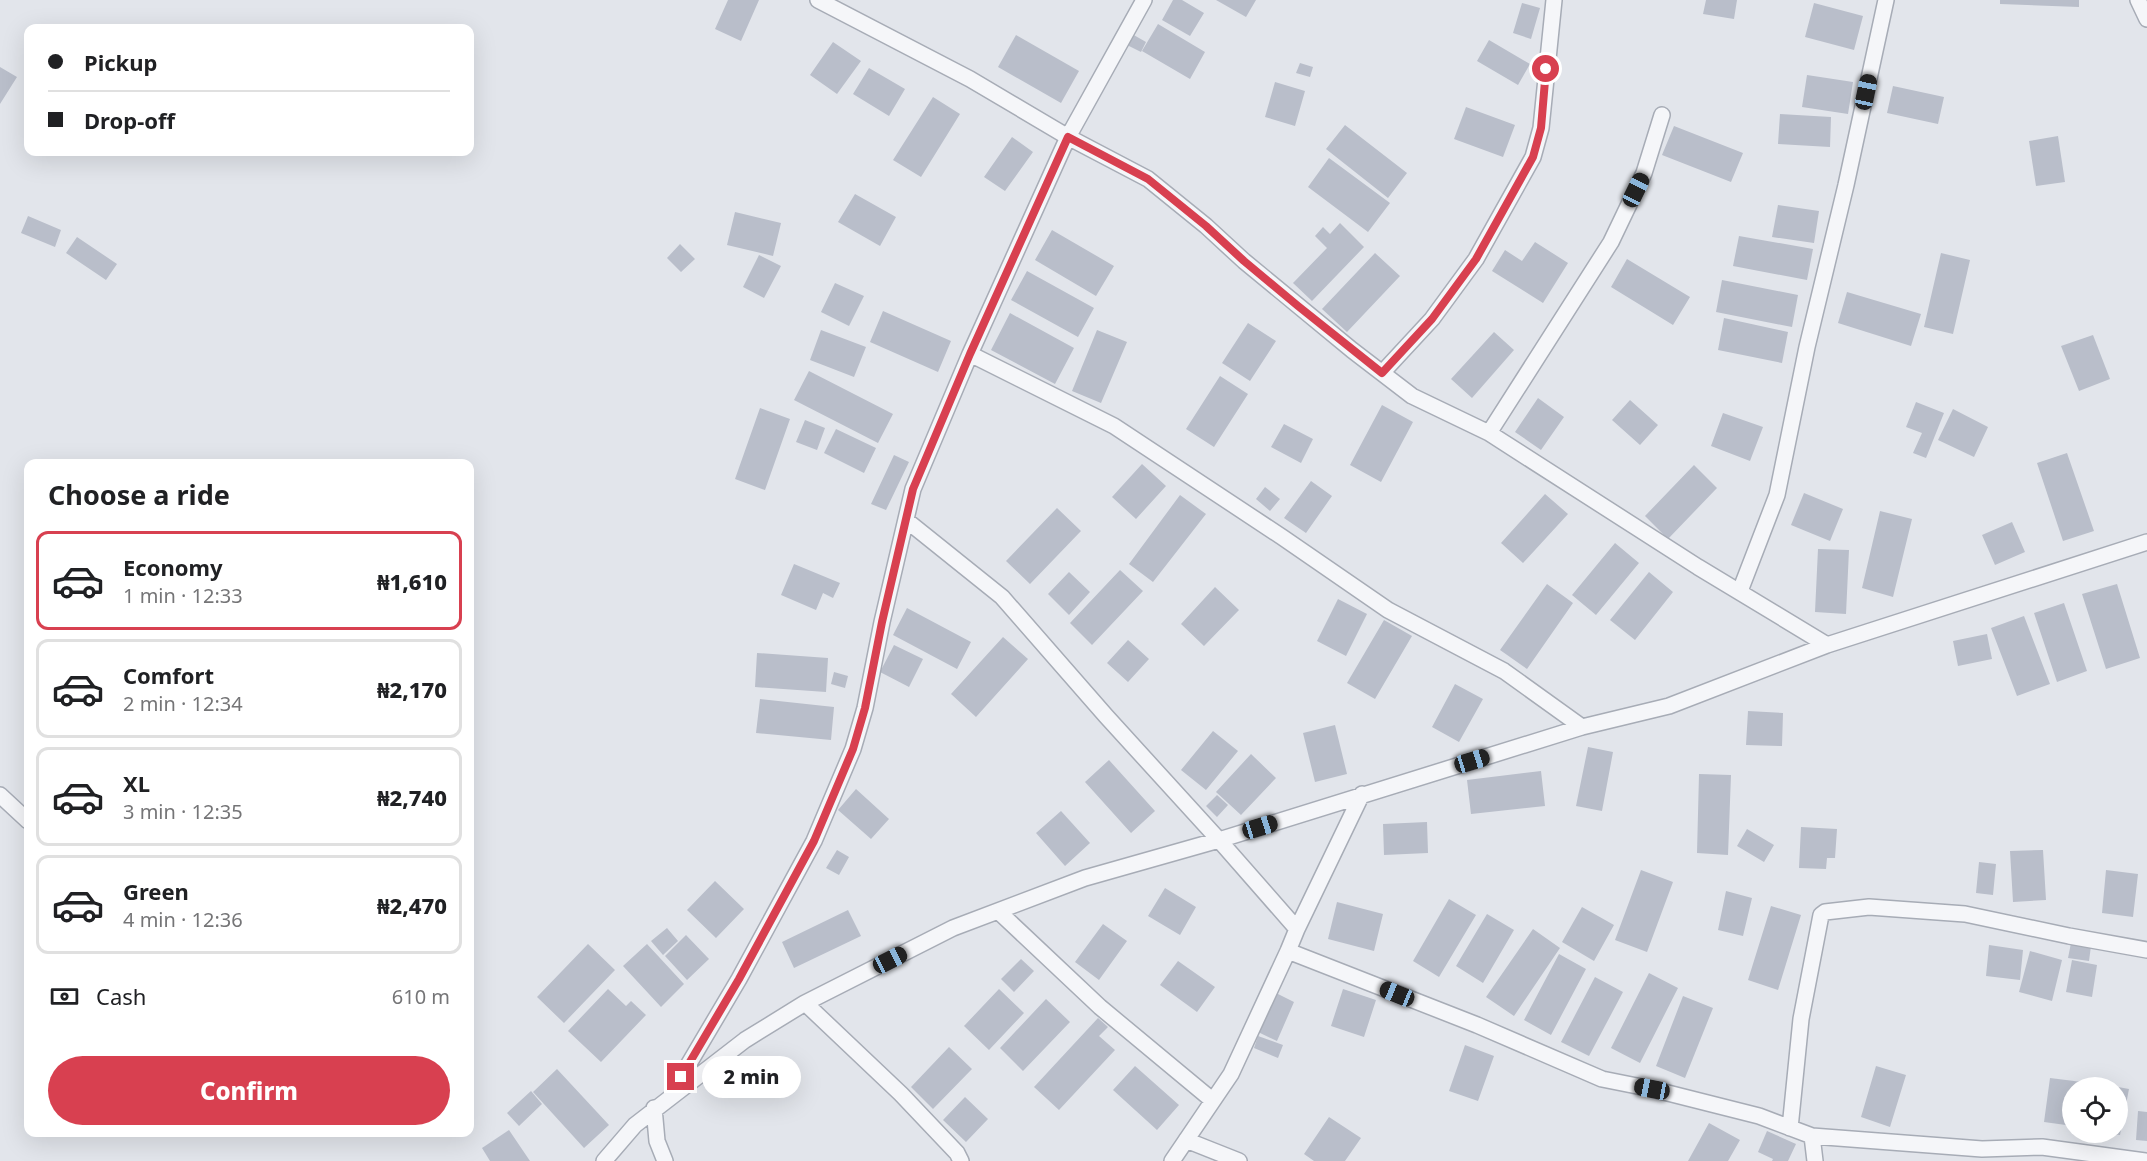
<!DOCTYPE html>
<meta charset="utf-8">
<style>
body{margin:0;font-family:"Noto Sans",sans-serif;background:#f6f6f6;color:#202124;height:100vh;display:flex;flex-direction:column;font-size:22px;white-space:nowrap}
*{box-sizing:border-box;margin:0}
p{font-size:20px;color:#757577}
.icon{flex:none;width:33px;height:33px;fill:none;stroke:currentColor;stroke-width:2;stroke-linecap:round;stroke-linejoin:round}
.map{position:relative;flex:1;overflow:hidden}
.details{position:absolute;left:24px;top:459px;width:450px;height:678px;display:flex;flex-direction:column;background:#fff;border-radius:12px;box-shadow:0 6px 24px #0002}
.details>*{flex:none}
.top-card{position:absolute;left:24px;top:24px;width:450px;height:132px;border-radius:12px;box-shadow:0 6px 24px #0002;display:grid;align-content:center;height:132px;padding:0 24px;background:#fff}
.tools{position:absolute;left:2062px;top:1077px;display:grid;gap:12px}
.tools a{display:grid;place-items:center;width:66px;height:66px;border-radius:50%;background:#fff;box-shadow:0 6px 24px #0002;font-size:30px}
.end{position:absolute;width:27px;height:27px;margin:-14px;border:8px solid #d84050;background:#fff;box-shadow:0 0 0 3px #fff}
.from{border-radius:50%}
.bubble{position:absolute;height:42px;border-radius:21px;background:#fff;box-shadow:0 6px 24px #0002;font-size:20px;font-weight:800;line-height:42px;text-align:center}
.car{position:absolute;width:18px;height:36px;margin:-18px -9px;border-radius:8px;box-shadow:0 0 4px 2px #0007;background:linear-gradient(#222 24%,#8ab4d8 0 40%,#222 0 76%,#8ab4d8 0 86%,#222 0)}
.top-card b{display:flex;align-items:center;gap:21px;height:57px;font-size:22px}
.top-card b+b{border-top:2px solid #e0e0e0}
.top-card i{width:15px;height:15px;background:#202124}
ul{padding:0;list-style:none}
li{display:flex;align-items:center;gap:18px;height:99px;margin:0 12px 9px;padding:0 12px;border:3px solid #e0e0e0;border-radius:12px}
li div{flex:1}
li b{display:block;font-size:22px}
li em{font-style:normal;font-weight:800}
li.current{border-color:#d84050}
li>.icon{width:54px;height:54px;stroke-width:1.5}
h2{padding:0 24px;font-size:27px;line-height:72px}
.pay{display:flex;align-items:center;gap:15px;height:66px;padding:0 24px;font-size:22px}
.pay p{margin-inline-start:auto}
.action{display:flex;gap:12px;margin-top:auto;padding:12px 24px}
.action a{flex:1;height:69px;border-radius:36px;background:#d84050;color:#fff;font-size:24px;font-weight:800;line-height:69px;text-align:center}
.map>svg:first-child{display:block}
</style>
<div class="map">
<svg width="2147" height="1161" viewBox="0 0 2147 1161">
<rect width="100%" height="100%" fill="#e2e5eb"/>
<path fill="#b9beca" d="M728,0h31l-18,41 -26,-12z
M1173,0h9l22,13 -14,23 -28,-16z
M1216,0h40l-10,17z
M1706,0h31l-3,19 -31,-5z
M2000,0h79v7l-79,-3z
M1522,3l18,5 -9,31 -18,-6z
M1814,3l49,13 -9,34 -49,-13z
M1158,24l47,28 -15,27 -48,-28z
M1132,34l14,8 -5,10 -14,-7z
M1016,35l63,36 -18,32 -63,-36z
M1489,40l41,24 -12,21 -41,-24z
M833,42l28,19 -24,33 -27,-19z
M1300,63l13,4 -3,10 -14,-4z
M0,67l17,10 -17,27z
M869,68l36,21 -16,27 -36,-22z
M1807,75l46,7 -5,32 -46,-7z
M1275,82l30,9 -10,35 -30,-9z
M1893,86l51,11 -6,27 -51,-11z
M933,97l27,17 -39,63 -28,-17z
M1466,107l49,18 -12,32 -49,-18z
M1780,114l51,3 -1,30 -52,-3z
M1345,125l62,48 -19,25 -62,-49z
M1674,126l69,27 -12,29 -69,-27z
M2058,136l7,46 -29,4 -7,-45z
M1012,137l21,15 -28,39 -21,-14z
M1329,158l61,45 -22,29 -60,-45z
M855,194l41,23 -16,29 -42,-24z
M1778,205l41,6 -5,32 -42,-6z
M735,212l46,11 -8,33 -46,-11z
M28,216l33,14 -6,17 -34,-14z
M1340,223l24,24 -52,54 -19,-18 34,-35 -12,-12 8,-9 7,7z
M1052,230l62,36 -18,30 -61,-36z
M1739,236l74,13 -6,31 -74,-14z
M77,237l40,27 -11,16 -40,-27z
M1535,242l33,21 -25,40 -51,-32 13,-21 17,11z
M680,244l15,15 -14,13 -14,-14z
M1375,253l25,23 -53,56 -25,-23z
M1941,253l29,7 -17,74 -29,-7z
M759,255l22,11 -17,32 -21,-11z
M1627,259l63,38 -17,28 -62,-38z
M1027,271l67,37 -16,29 -67,-37z
M1722,280l76,15 -6,32 -76,-15z
M835,283l29,13 -15,30 -28,-14z
M1847,292l74,22 -10,32 -73,-23z
M883,311l68,30 -13,31 -68,-30z
M1010,313l64,35 -19,36 -64,-34z
M1724,318l64,14 -6,31 -64,-13z
M1248,323l28,18 -26,40 -28,-18z
M821,330l45,17 -12,30 -44,-17z
M1097,330l30,12 -26,61 -29,-12z
M1494,332l20,18 -42,48 -21,-19z
M2093,335l17,44 -31,12 -18,-45z
M809,371l84,43 -15,29 -84,-43z
M1220,376l28,18 -34,53 -28,-18z
M1538,398l26,19 -23,33 -26,-18z
M1630,400l28,25 -18,20 -28,-25z
M1916,402l28,11 -18,45 -13,-5 9,-20 -16,-6z
M1382,405l31,17 -32,60 -31,-17z
M760,408l30,11 -25,71 -30,-11z
M1953,409l35,18 -14,30 -36,-17z
M1723,413l40,14 -13,34 -39,-15z
M805,420l20,8 -8,22 -21,-8z
M1284,424l29,15 -12,24 -30,-16z
M836,429l40,19 -12,25 -40,-20z
M2067,453l27,78 -31,10 -26,-78z
M894,455l15,7 -23,48 -15,-6z
M1142,464l24,22 -30,33 -24,-22z
M1694,465l23,23 -49,51 -23,-23z
M1311,481l21,15 -26,37 -22,-15z
M1265,487l15,12 -10,12 -14,-12z
M1804,493l39,16 -13,32 -39,-16z
M1545,494l23,20 -45,49 -22,-20z
M1180,495l26,19 -53,68 -24,-18z
M1057,508l24,23 -51,53 -24,-23z
M1880,511l32,8 -19,78 -31,-9z
M2012,522l13,30 -30,13 -13,-30z
M1615,543l24,20 -43,52 -24,-20z
M1818,549l31,1 -3,64 -31,-2z
M794,564l46,19 -7,15 -10,-5 -7,17 -35,-15z
M1120,570l23,21 -51,54 -22,-22z
M1069,572l21,20 -21,23 -21,-21z
M1649,572l24,20 -38,48 -25,-20z
M1547,584l26,19 -46,66 -27,-19z
M2117,584l23,74 -34,11 -24,-75z
M1215,587l24,23 -35,36 -23,-22z
M1338,599l29,15 -21,42 -29,-15z
M2064,603l23,68 -30,11 -23,-69z
M907,608l64,34 -14,27 -64,-34z
M2024,616l26,68 -33,12 -26,-68z
M1384,620l28,16 -37,63 -28,-16z
M1987,634l5,25 -34,7 -5,-25z
M1003,637l25,22 -52,58 -25,-23z
M1128,640l21,19 -21,23 -21,-19z
M894,645l29,14 -14,28 -29,-15z
M757,653l71,5 -2,34 -71,-5z
M834,672l14,4 -3,12 -14,-4z
M1455,684l28,15 -24,43 -27,-15z
M760,699l74,8 -3,33 -75,-7z
M1748,711l35,2 -1,33 -36,-1z
M1335,725l12,49 -32,8 -12,-49z
M1213,731l25,20 -32,39 -25,-20z
M1588,747l25,5 -11,59 -26,-5z
M1251,754l25,24 -35,37 -25,-23z
M1109,760l46,51 -24,22 -46,-51z
M1541,771l4,35 -74,8 -4,-34z
M1699,774l32,1 -3,80 -31,-2z
M856,789l33,30 -18,20 -33,-29z
M1217,795l11,10 -11,12 -11,-11z
M1061,811l29,32 -25,23 -29,-33z
M1427,822l1,31 -44,2 -1,-31z
M1801,827l36,2 -2,29h-8l-1,11 -27,-1z
M1747,829l27,16 -10,17 -27,-16z
M837,850l12,7 -10,18 -13,-7z
M2043,850l3,50 -33,2 -3,-51z
M1979,862l17,2 -3,31 -17,-2z
M1641,870l32,12 -26,70 -32,-12z
M2106,870l32,4 -5,43 -31,-4z
M715,881l29,28 -28,29 -29,-28z
M1165,888l31,19 -16,28 -32,-19z
M1726,891l26,7 -9,38 -25,-6z
M1449,899l27,16 -37,62 -26,-16z
M1337,902l46,12 -9,37 -46,-12z
M1771,906l30,9 -23,75 -30,-10z
M1582,907l32,18 -20,36 -32,-19z
M848,910l13,26 -67,32 -12,-26z
M1487,914l27,16 -31,53 -27,-17z
M1103,924l24,17 -28,39 -24,-18z
M667,928l11,13 -15,14 -12,-14z
M1533,929l27,19 -46,68 -28,-19z
M686,935l23,24 -22,21 -22,-24z
M2071,943l20,3 -2,15 -21,-3z
M588,944l27,26 -51,53 -27,-26z
M647,944l37,40 -23,23 -38,-41z
M1989,945l34,5 -3,30 -34,-4z
M2030,951l32,9 -10,41 -33,-9z
M1559,954l27,15 -35,66 -27,-15z
M1021,959l13,12 -20,21 -13,-13z
M2072,960l25,5 -5,32 -26,-5z
M1178,961l37,26 -18,25 -37,-27z
M1649,973l29,15 -38,75 -29,-15z
M1595,977l28,15 -34,64 -28,-14z
M608,989l18,17 5,-5 15,14 -45,47 -33,-31z
M999,989l25,24 -35,37 -25,-24z
M1343,989l33,11 -12,37 -33,-11z
M1276,993l18,9 -17,39 -19,-9z
M1683,996l30,12 -28,70 -29,-12z
M1046,999l24,23 -47,49 -23,-23z
M1098,1018l10,9 -9,9 16,14 -56,60 -25,-23z
M1258,1036l25,9 -5,13 -24,-10z
M1465,1045l29,11 -16,45 -29,-10z
M949,1047l23,22 -39,40 -22,-22z
M1135,1066l44,39 -22,25 -44,-40z
M1876,1066l30,9 -16,52 -29,-10z
M557,1069l52,56 -25,23 -51,-56z
M2050,1078l32,4v6h-9v38l-29,-4z
M2118,1087l11,2 -9,46 -7,-1 5,-2z
M531,1091l11,13 -23,22 -12,-13z
M965,1097l23,22 -22,23 -23,-22z
M2138,1111l9,1v29l-11,-1z
M1329,1117l32,21 -16,23h-31l-10,-7z
M1709,1123l31,17 -12,21h-40z
M509,1130l21,31h-40l-8,-13z
M1767,1131l29,13 -8,17h-16l1,-2 -15,-7z"/>
<g fill="none" stroke-linecap="round" stroke-linejoin="round">
<g stroke="#a7acb6" stroke-width="18">
<path id="minor" d="M818,0l152,79 98,58 80,42 58,47 38,35 108,89 60,46 77,37 209,134 129,78
M2138,0l9,19
M970,354l144,72 168,111 106,73 116,61 78,56
M1382,373l50,-54 44,-60 57,-102 8,-29 13,-128
M1489,433l122,-191 33,-69 18,-58
M906,520l96,77 104,119 113,124 78,89
M1740,591l37,-96 30,-148 39,-162 40,-185
M0,795l28,26
M998,911l102,96 112,93
M1288,951l189,74 125,54 50,10 107,27 53,20 3,25
M805,1003l96,91 56,59 4,8
M674,1089l65,-110 75,-138 39,-92 12,-41 17,-86 31,-133 57,-135 98,-217 76,-137
M654,1108l3,33 8,20
M1790,1128l11,-109 20,-104 4,-3 44,-5 96,7 104,22 78,14
M1812,1136l170,13 60,-2 103,14
M1186,1140l53,21
M604,1161l31,-36 110,-85 60,-37 148,-75 132,-50 134,-38 363,-113 87,-21 158,-61 320,-103
M1172,1161l59,-87 57,-123 9,-22 65,-135"/>
</g>
<use href="#minor" stroke="#f5f6f9" stroke-width="15"/>
</g>
<g fill="none" stroke-linecap="round" stroke-linejoin="round">
<path stroke="#d84050" stroke-width="8" d="M681,1077l58,-98 75,-138 39,-92 12,-41 17,-86 31,-133 57,-135 98,-217 80,42 58,47 38,35 54,45 84,67 50,-54 44,-60 57,-102 8,-29 5,-59"/>
</g>
</svg>
<div class="tools">
<a><svg class="icon" aria-label="locate" viewBox="0 0 24 24"><circle cx="12" cy="12" r="6"/><path d="M12 2v4M12 18v4M2 12h4M18 12h4"/></svg></a>
</div>
<i class="end from" style="left:1546px;top:69px"></i>
<i class="end" style="left:681px;top:1077px"></i>
<div class="bubble" style="left:702px;top:1056px;width:99px">2 min</div>
<i class="car" style="left:1866px;top:92px;rotate:12deg"></i>
<i class="car" style="left:1636px;top:190px;rotate:26deg"></i>
<i class="car" style="left:1472px;top:761px;rotate:73deg"></i>
<i class="car" style="left:1260px;top:827px;rotate:73deg"></i>
<i class="car" style="left:890px;top:960px;rotate:63deg"></i>
<i class="car" style="left:1397px;top:994px;rotate:292deg"></i>
<i class="car" style="left:1652px;top:1089px;rotate:281deg"></i>
<div class="top-card">
<b><i class="from"></i>Pickup</b>
<b><i></i>Drop-off</b>
</div>
<section class="details">
<h2>Choose a ride</h2>
<ul>
<li class="current"><svg class="icon" aria-label="car" viewBox="0 0 24 24"><path d="M5 17H2v-5l4-1 3-4h7l3 4 3 1v5h-3M9 17h6M6 11h13"/><circle cx="7" cy="17" r="2"/><circle cx="17" cy="17" r="2"/></svg><div><b>Economy</b><p>1 min · 12:33</p></div><em>₦1,610</em></li>
<li><svg class="icon" aria-label="car" viewBox="0 0 24 24"><path d="M5 17H2v-5l4-1 3-4h7l3 4 3 1v5h-3M9 17h6M6 11h13"/><circle cx="7" cy="17" r="2"/><circle cx="17" cy="17" r="2"/></svg><div><b>Comfort</b><p>2 min · 12:34</p></div><em>₦2,170</em></li>
<li><svg class="icon" aria-label="car" viewBox="0 0 24 24"><path d="M5 17H2v-5l4-1 3-4h7l3 4 3 1v5h-3M9 17h6M6 11h13"/><circle cx="7" cy="17" r="2"/><circle cx="17" cy="17" r="2"/></svg><div><b>XL</b><p>3 min · 12:35</p></div><em>₦2,740</em></li>
<li><svg class="icon" aria-label="car" viewBox="0 0 24 24"><path d="M5 17H2v-5l4-1 3-4h7l3 4 3 1v5h-3M9 17h6M6 11h13"/><circle cx="7" cy="17" r="2"/><circle cx="17" cy="17" r="2"/></svg><div><b>Green</b><p>4 min · 12:36</p></div><em>₦2,470</em></li>
</ul>
<div class="pay"><svg class="icon" aria-label="cash" viewBox="0 0 24 24"><path d="M3 7h18v10H3z"/><circle cx="12" cy="12" r="2"/></svg>Cash<p>610 m</p></div>
<div class="action"><a>Confirm</a></div>
</section>
</div>
